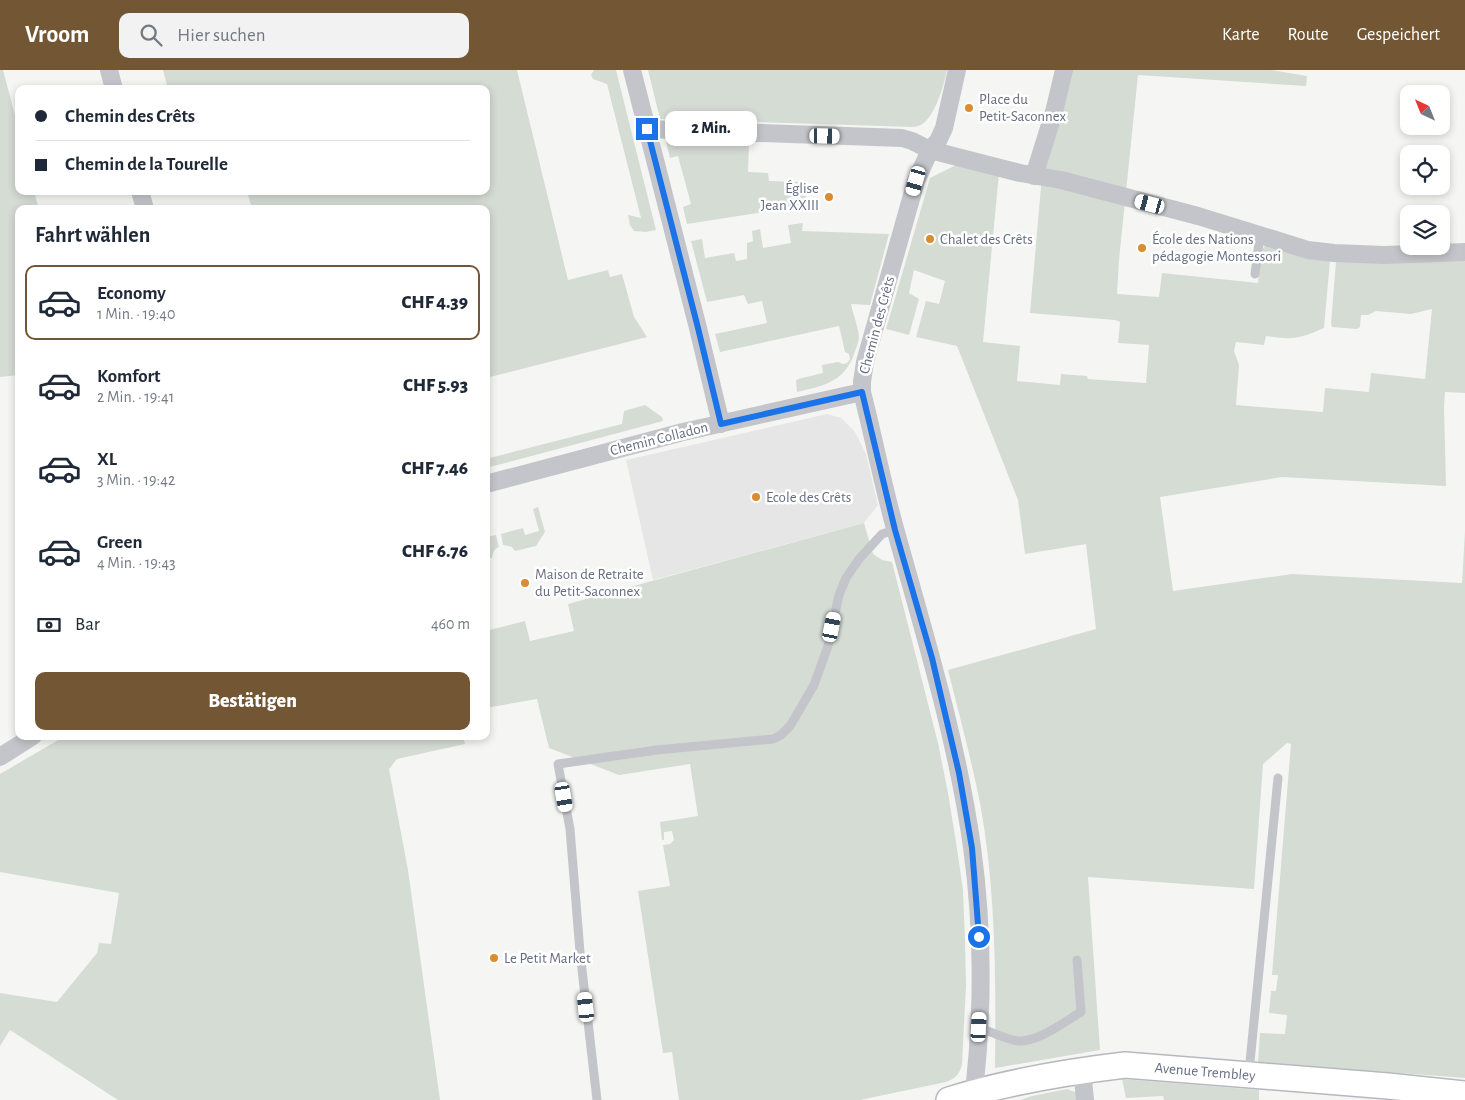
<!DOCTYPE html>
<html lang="de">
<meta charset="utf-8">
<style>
body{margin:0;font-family:"Alegreya Sans",sans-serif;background:#f2f2f3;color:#1f2937;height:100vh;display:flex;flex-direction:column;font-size:19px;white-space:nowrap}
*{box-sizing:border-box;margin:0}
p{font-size:16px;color:#747a83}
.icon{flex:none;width:28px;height:28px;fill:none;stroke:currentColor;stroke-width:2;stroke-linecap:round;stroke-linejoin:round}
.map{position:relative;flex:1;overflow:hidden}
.details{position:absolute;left:15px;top:135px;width:475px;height:535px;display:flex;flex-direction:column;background:#fff;border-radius:10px;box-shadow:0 2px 8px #0003}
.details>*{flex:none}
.banner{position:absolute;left:15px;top:15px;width:475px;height:110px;border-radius:10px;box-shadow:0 2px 8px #0003;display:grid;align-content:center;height:110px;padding:0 20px;background:#fff}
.needle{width:32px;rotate:317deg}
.buttons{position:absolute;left:1400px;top:15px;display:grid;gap:10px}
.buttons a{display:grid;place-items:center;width:50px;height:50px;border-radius:10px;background:#fff;box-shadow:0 2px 8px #0003;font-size:25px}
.end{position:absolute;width:22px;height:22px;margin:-11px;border:6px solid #1a73e8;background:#fff;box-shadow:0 0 0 2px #fff}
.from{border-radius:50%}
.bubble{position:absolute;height:35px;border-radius:10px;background:#fff;box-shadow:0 2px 8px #0003;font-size:16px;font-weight:800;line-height:35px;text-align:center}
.car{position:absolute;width:15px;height:30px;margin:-15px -8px;border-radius:6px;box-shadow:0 0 4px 1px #0007;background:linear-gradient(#fff 24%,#345 0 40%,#fff 0 76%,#345 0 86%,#fff 0)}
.banner b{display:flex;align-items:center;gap:18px;height:48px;font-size:19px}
.banner b+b{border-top:1px solid #e0e1e3}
.banner i{width:12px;height:12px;background:#1f2937}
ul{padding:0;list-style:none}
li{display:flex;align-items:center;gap:15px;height:75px;margin:0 10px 8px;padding:0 10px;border:2px solid transparent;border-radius:10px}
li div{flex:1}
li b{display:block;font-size:19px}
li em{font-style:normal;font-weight:800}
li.current{border-color:#735634}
li>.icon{width:45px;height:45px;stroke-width:1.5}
h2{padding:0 20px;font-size:22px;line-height:60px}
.pay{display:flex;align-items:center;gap:12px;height:55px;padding:0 20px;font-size:19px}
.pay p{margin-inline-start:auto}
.cta{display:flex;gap:10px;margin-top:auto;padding:10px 20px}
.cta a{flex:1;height:58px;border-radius:10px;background:#735634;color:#fff;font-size:20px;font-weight:800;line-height:58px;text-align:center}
header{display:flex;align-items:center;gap:30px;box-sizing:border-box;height:70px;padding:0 25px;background:#735634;color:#fff}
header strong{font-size:24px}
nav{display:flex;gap:28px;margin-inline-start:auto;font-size:18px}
.search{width:350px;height:45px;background:#f2f2f3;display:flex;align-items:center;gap:12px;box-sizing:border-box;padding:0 18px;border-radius:10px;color:#747a83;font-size:19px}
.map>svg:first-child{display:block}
</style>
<header>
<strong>Vroom</strong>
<div class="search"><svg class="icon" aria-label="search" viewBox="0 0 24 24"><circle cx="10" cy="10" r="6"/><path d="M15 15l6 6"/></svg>Hier suchen</div>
<nav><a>Karte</a><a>Route</a><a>Gespeichert</a></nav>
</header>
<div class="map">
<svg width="1465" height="1030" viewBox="0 0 1465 1030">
<rect width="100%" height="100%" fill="#f5f6f3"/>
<path fill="#e6e6e6" d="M827,344l14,4 14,14 11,22 12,51 -14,18 -211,57 -27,-120z"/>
<path fill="#d5dcd4" d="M0,0h3l16,60v61h15l5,18h-20v166l-19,2z
M163,0h354l51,210 40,-10 2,7 12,-3 12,43 13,20 -161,41v-169h-234l-5,-18h239v-102h-318z
M594,0h22l40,160 -10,2 -12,-1 -4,-6 -2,-10 13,3 -34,-134 -14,-5 -2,-4z
M648,0h299c-3,15 -12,47 -26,55 -3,1 -6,2 -8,2l-253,-8z
M1069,0h202l36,6 -1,10 -168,-11 -19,185 -2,34 42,3 3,-24 96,10 3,-33 6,-6 63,16 -6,68c-25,11 -31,12 -58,8l-2,9 -28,-3 -2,9 5,14 -3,40 87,7 2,-24 44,4 2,-19 54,6 7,-70 -21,5 -35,-3 -8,4h-7l-1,12 -3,2 -25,-2 -1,-3 5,-63 129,-3v135l-20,-1 -1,15 2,79 -164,-9 -122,20 13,94 119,-17 170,9 3,-52v547l-207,-16 2,-29 25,1 2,-19 -18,-2 2,-22h5l2,-16h-6l19,-231 -4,-1 -24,21 -9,125 -166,-12 12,173 -105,18c1,-89 1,-178 -15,-265 -9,-45 -21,-89 -32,-133l148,-41 -10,-85 -61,10 -7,-54 -61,-154 -41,-9 10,-36 13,3 6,-23 -31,-11 -5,23 10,6 -10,36 -23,-6 44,-151 30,-15 39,10 -16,169 37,4 -3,35 43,4 1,-11 26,2 1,3 58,4 3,-38 -31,-2 2,-21 -5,-2 -85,-7 13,-149z
M666,72l83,2 -1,28 20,1 1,8 30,1 11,23 -123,19 -4,-17 8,-3 -13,-48 -8,2z
M803,153l-1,8 87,3 -19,71 -19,-1c2,10 8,25 8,34 -1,6 -4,13 -6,19 -11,26 -31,29 -56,35l-1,-11 2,-2 25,-6 -1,-8 16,-3 5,2 4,-1 3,-4 -1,-5 -4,-2 -6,-26 -119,26 -5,-18 52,-11 -5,-22 -14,3 -4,-9 -37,7 -16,-61 11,-2 3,19 29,-5 2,8 11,-2v-16l6,-2 -1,-10 8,-2 3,19 28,-5 -3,-18z
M645,335l17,12 1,4 -177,47v-9l136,-35 2,-13z
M538,437l7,25 -9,14 -21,5 -3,-4 -9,-2 -2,-11 22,-6 2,7 14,-4 -6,-22z
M864,453l9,31 9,6 10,2 46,181 10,50 8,49 7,48 2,51 1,45 -4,78c-2,10 -7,15 -16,18l-86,18h-181l-7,-48 -9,1 -25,-162 32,-5 -7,-41 7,-1 4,-4 -2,-9 -8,1v8h-2l-2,-18 38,-6 -8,-52 -71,11 -70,-27 -12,-49 -51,9v-77l39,-10 5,20 44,-10 -6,-27z
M496,465l3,12c-5,2 -6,5 -7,11l-6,1v-22z
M65,666h398l2,8 -68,15 -8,10 19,101 32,230h-322l-108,-70 -10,16v-53l57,9 40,-49 2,-10 12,1 8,-51 -119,-21v-98z
M1122,1009l137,11v10h-95l-1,-4 -37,2z
M1067,1019l13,5v6h-60l12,-4z"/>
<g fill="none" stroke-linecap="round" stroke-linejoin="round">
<g stroke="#b6b8be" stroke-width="28">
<g id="secondary">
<path id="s1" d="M949,1030c57,-18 117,-28 176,-35l263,21 77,8"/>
</g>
</g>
<path stroke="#c4c5ca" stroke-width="9" d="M1255,204l5,-39
M979,957c11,5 22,10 34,13 21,6 51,-18 68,-28l-4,-52
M1249,1002l29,-294
M597,1030l-17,-148 -10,-123 -12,-65 99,-14 116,-11 8,-4 9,-9 24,-41 14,-39 11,-51 7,-17 13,-19 23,-25 13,-4"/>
<path stroke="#c4c5ca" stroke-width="18" d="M109,0l5,19
M632,0l66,258 23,96
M957,0l-13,58 -6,13 -8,9 -14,31 -51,181 -3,20v10c12,47 21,94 34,140 29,104 61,208 76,315 11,80 11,165 2,245
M647,59l255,9 10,3 18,9 90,23 41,7 137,36 110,34 26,3 50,2 81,-3
M1034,106l20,-64 10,-42
M140,121l5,18
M486,414l197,-52 179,-40
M0,687l33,-21
M1082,1000l3,30"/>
<use href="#secondary" stroke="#fff" stroke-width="25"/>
</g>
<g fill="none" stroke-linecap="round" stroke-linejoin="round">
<path stroke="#1a73e8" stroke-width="6" d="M647,59l51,199 23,96 141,-32 33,138 37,128 27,115 13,75 7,89"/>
</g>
<g fill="#d98c30" stroke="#fff" stroke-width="2">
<circle cx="969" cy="38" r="5"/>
<circle cx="829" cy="127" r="5"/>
<circle cx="930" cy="169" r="5"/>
<circle cx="1142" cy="178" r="5"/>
<circle cx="756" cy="427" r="5"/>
<circle cx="525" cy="513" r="5"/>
<circle cx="494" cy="888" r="5"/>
</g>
<g text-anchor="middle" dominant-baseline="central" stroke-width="5" stroke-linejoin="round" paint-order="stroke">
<g font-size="15" fill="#666d82" stroke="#fff" text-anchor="start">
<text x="979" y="29">Place du<tspan x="979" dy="17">Petit-Saconnex</tspan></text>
<text x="819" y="118" text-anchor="end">Église<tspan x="819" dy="17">Jean XXIII</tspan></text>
<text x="940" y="169">Chalet des Crêts</text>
<text x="1152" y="169">École des Nations<tspan x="1152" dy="17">pédagogie Montessori</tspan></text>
<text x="766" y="427">Ecole des Crêts</text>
<text x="535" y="504">Maison de Retraite<tspan x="535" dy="17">du Petit-Saconnex</tspan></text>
<text x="504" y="888">Le Petit Market</text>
</g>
<g font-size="15" fill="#666d82" stroke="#fff">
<text transform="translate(877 255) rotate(-75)">Chemin des Crêts</text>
<text transform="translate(659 369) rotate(-14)">Chemin Colladon</text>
<text stroke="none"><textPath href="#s1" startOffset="260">Avenue Trembley</textPath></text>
</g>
</g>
</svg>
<div class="buttons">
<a><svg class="needle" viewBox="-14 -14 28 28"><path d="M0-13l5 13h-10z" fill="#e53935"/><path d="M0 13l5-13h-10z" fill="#747a83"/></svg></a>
<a><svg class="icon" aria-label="locate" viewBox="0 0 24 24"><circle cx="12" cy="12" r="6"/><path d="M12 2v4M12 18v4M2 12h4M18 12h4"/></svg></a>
<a><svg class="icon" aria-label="layers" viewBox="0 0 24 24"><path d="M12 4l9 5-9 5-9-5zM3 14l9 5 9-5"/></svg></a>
</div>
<i class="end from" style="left:979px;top:867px"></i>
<i class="end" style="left:647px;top:59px"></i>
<div class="bubble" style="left:665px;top:41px;width:92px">2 Min.</div>
<i class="car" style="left:825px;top:66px;rotate:91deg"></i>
<i class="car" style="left:916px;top:111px;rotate:196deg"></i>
<i class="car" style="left:1150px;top:134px;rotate:285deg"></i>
<i class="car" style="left:832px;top:557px;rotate:11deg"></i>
<i class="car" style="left:564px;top:727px;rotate:170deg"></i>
<i class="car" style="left:586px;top:937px;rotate:354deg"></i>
<i class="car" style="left:979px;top:957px;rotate:3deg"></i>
<div class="banner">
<b><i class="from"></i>Chemin des Crêts</b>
<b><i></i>Chemin de la Tourelle</b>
</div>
<section class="details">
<h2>Fahrt wählen</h2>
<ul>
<li class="current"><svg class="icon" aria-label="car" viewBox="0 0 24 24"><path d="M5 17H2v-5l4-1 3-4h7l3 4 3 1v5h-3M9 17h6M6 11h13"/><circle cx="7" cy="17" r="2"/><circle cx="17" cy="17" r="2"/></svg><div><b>Economy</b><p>1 Min. · 19:40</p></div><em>CHF 4.39</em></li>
<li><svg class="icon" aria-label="car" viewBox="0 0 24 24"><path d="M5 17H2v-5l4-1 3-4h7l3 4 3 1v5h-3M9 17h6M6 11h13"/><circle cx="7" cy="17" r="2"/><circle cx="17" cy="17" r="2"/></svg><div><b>Komfort</b><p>2 Min. · 19:41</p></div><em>CHF 5.93</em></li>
<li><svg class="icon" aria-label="car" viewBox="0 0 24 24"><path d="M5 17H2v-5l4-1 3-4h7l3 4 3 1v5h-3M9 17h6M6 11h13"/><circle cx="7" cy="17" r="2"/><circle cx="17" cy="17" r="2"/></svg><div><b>XL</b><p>3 Min. · 19:42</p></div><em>CHF 7.46</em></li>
<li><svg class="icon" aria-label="car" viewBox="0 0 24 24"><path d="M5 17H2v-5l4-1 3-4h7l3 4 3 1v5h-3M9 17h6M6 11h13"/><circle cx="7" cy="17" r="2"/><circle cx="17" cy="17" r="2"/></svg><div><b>Green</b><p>4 Min. · 19:43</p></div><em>CHF 6.76</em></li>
</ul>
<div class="pay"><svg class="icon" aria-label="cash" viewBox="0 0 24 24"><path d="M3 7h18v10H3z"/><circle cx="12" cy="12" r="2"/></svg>Bar<p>460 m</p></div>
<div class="cta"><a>Bestätigen</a></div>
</section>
</div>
